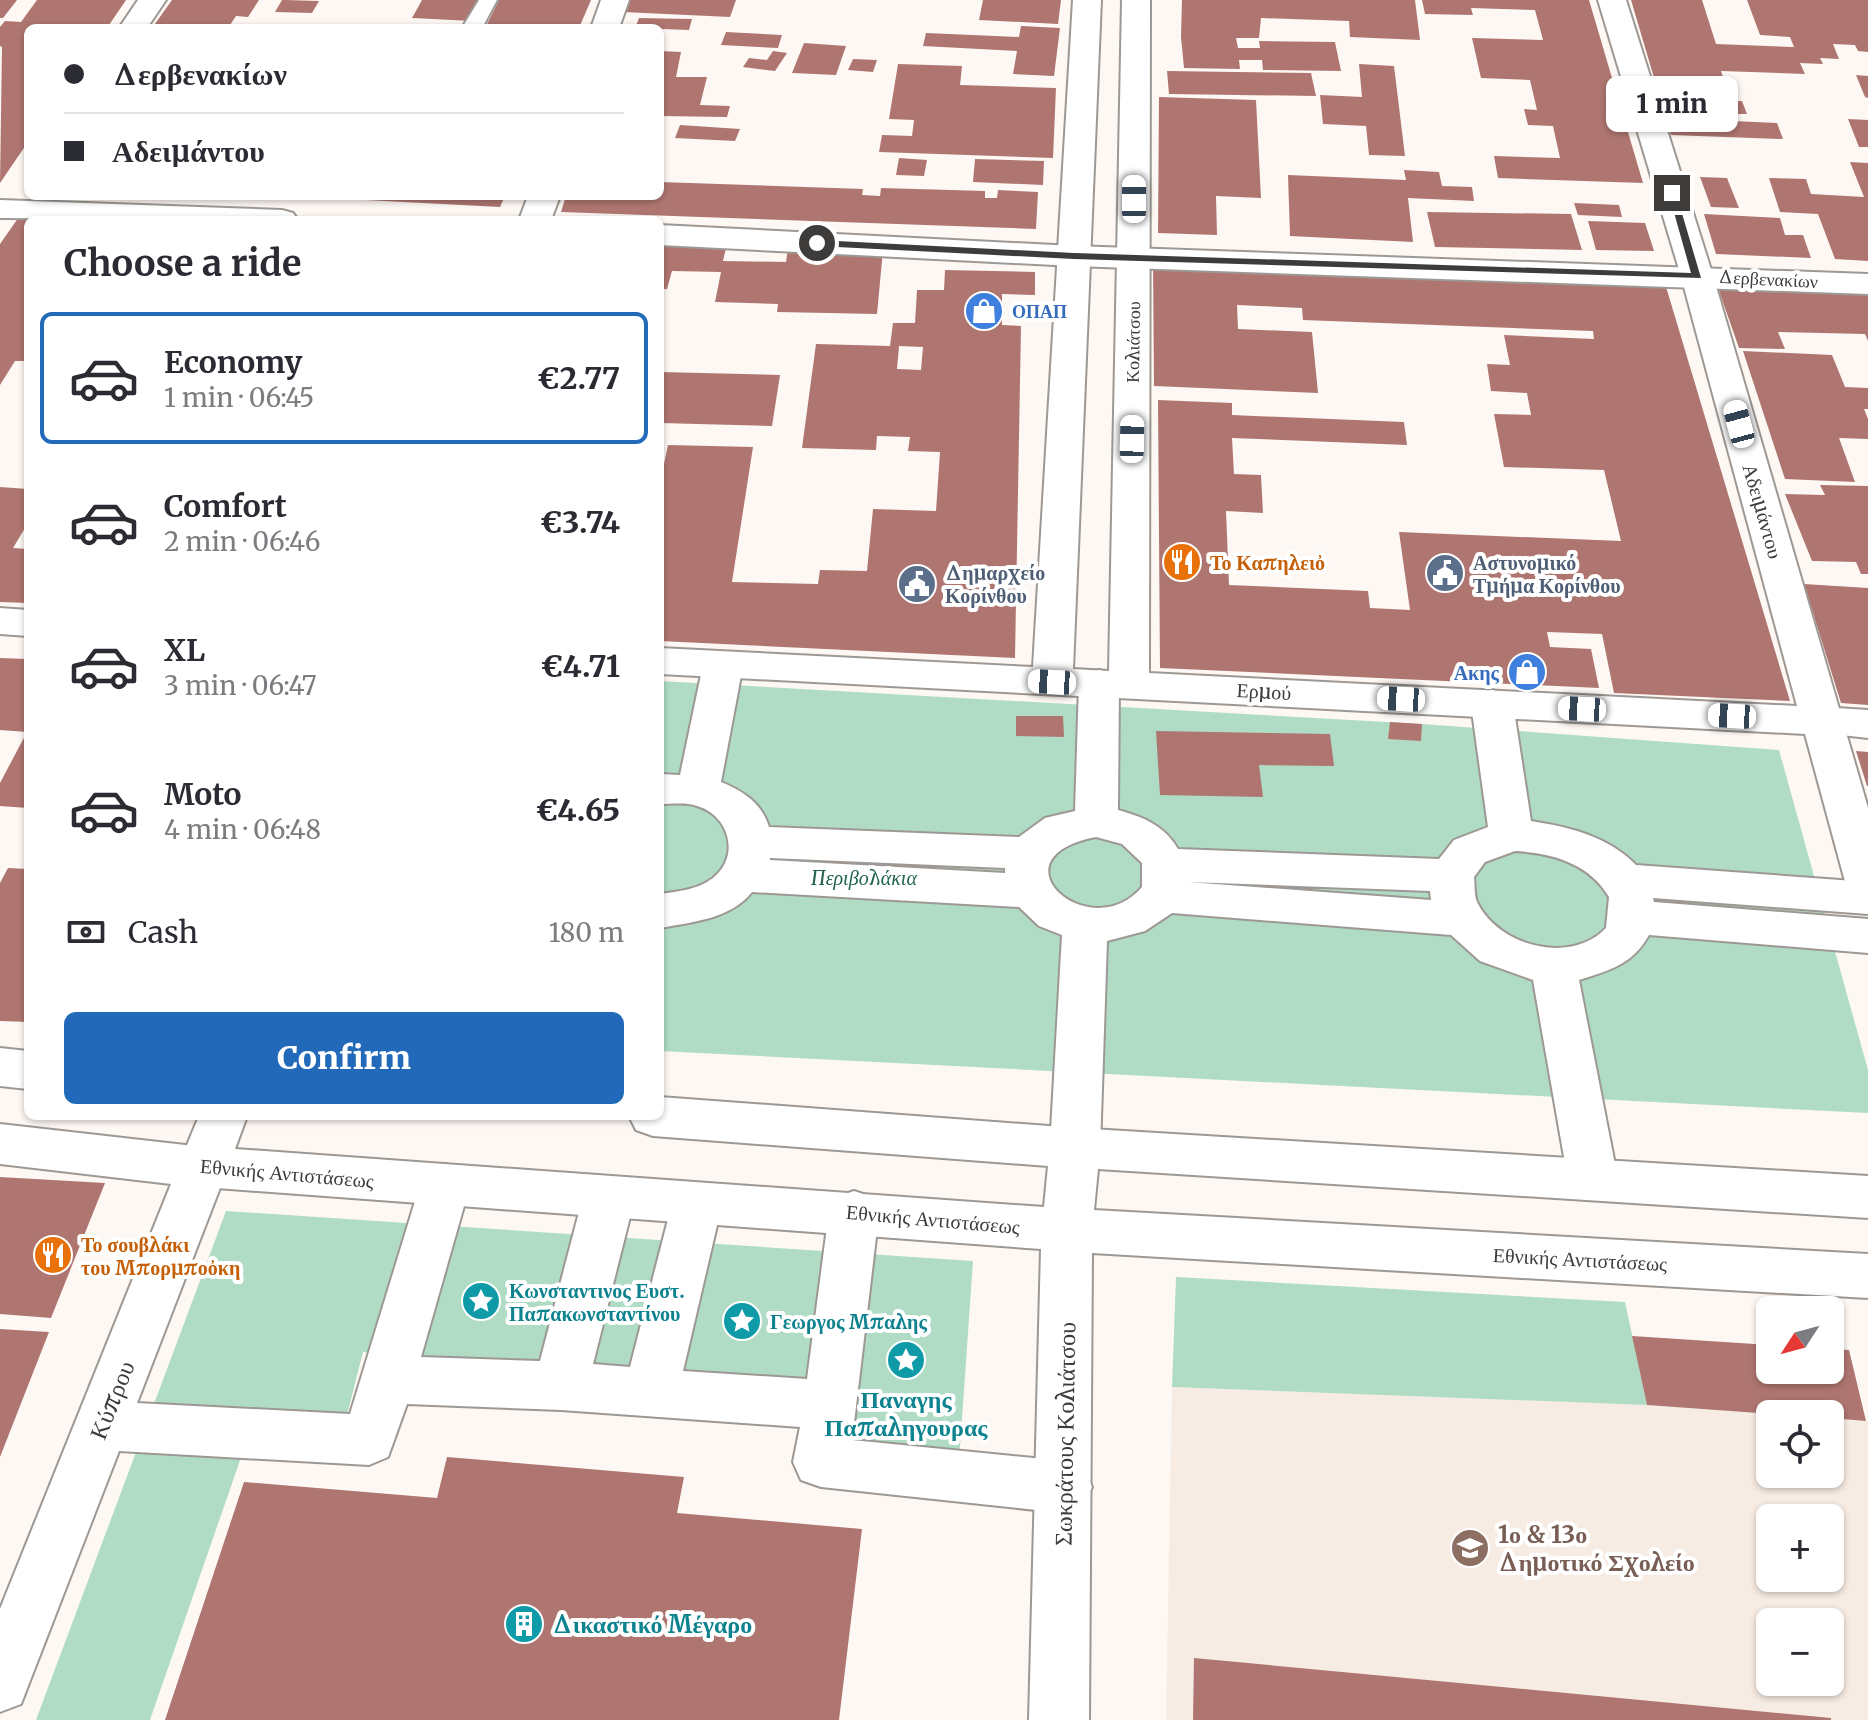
<!DOCTYPE html>
<meta charset="utf-8">
<style>
body{margin:0;font-family:Merriweather,serif;background:#f7f7f7;color:#2b2b33;height:100vh;display:flex;flex-direction:column;font-size:30px;white-space:nowrap}
*{box-sizing:border-box;margin:0}
p{font-size:26px;color:#7c7c81}
.icon{flex:none;width:44px;height:44px;fill:none;stroke:currentColor;stroke-width:2;stroke-linecap:round;stroke-linejoin:round}
.map{position:relative;flex:1;overflow:hidden}
.sheet{position:absolute;left:24px;top:216px;width:640px;height:904px;display:flex;flex-direction:column;background:#fff;border-radius:12px;box-shadow:0 2px 6px #0004}
.sheet>*{flex:none}
.banner{position:absolute;left:24px;top:24px;width:640px;height:176px;border-radius:12px;box-shadow:0 2px 6px #0004;display:grid;align-content:center;height:176px;padding:0 40px;background:#fff}
.needle{width:52px;rotate:234deg}
.buttons{position:absolute;left:1756px;top:1296px;display:grid;gap:16px}
.buttons a{display:grid;place-items:center;width:88px;height:88px;border-radius:12px;background:#fff;box-shadow:0 2px 6px #0004;font-size:40px}
.end{position:absolute;width:36px;height:36px;margin:-18px;border:10px solid #3e3c3a;background:#fff;box-shadow:0 0 0 4px #fff}
.from{border-radius:50%}
.bubble{position:absolute;height:56px;border-radius:12px;background:#fff;box-shadow:0 2px 6px #0004;font-size:26px;font-weight:800;line-height:56px;text-align:center}
.car{position:absolute;width:24px;height:48px;margin:-24px -12px;border-radius:10px;box-shadow:0 0 6px 2px #0007;background:linear-gradient(#fff 24%,#345 0 40%,#fff 0 76%,#345 0 86%,#fff 0)}
.banner b{display:flex;align-items:center;gap:28px;height:76px;font-size:30px}
.banner b+b{border-top:2px solid #e1e1e2}
.banner i{width:20px;height:20px;background:#2b2b33}
ul{padding:0;list-style:none}
li{display:flex;align-items:center;gap:24px;height:132px;margin:0 16px 12px;padding:0 24px;border:4px solid transparent;border-radius:12px}
li div{flex:1}
li b{display:block;font-size:30px}
li em{font-style:normal;font-weight:800}
li.selected{border-color:#2269b9}
li>.icon{width:72px;height:72px;stroke-width:1.5}
h2{padding:0 40px;font-size:36px;line-height:96px}
.pay{display:flex;align-items:center;gap:20px;height:88px;padding:0 40px;font-size:30px}
.pay p{margin-inline-start:auto}
.button{display:flex;gap:16px;margin-top:auto;padding:16px 40px}
.button a{flex:1;height:92px;border-radius:12px;background:#2269b9;color:#fff;font-size:32px;font-weight:800;line-height:92px;text-align:center}
.map>svg:first-child{display:block}
</style>
<div class="map">
<svg width="1868" height="1720" viewBox="0 0 1868 1720">
<rect width="100%" height="100%" fill="#fef8f4"/>
<path fill="#f7ece3" fill-rule="evenodd" d="M1172,1387l475,18 125,9 -2,60h60v-56l38,3v299h-702zM1770,1518h60v60h-60zM1770,1622h60v60h-60z"/>
<path fill="#b0dcc5" d="M660,681l762,43 357,26 89,320v43l-1208,-62z
M226,1211l747,50 -14,201 -114,-10 13,-65 -495,-35 -19,75 -90,-7 -104,300h-114z
M1176,1277l449,25 22,103 -475,-18z"/>
<path fill="#af7671" fill-rule="evenodd" d="M0,0h17l-14,18h-3z
M37,0h89l-19,28h-79v114l-28,41 2,-136 -2,-1v-19l5,-6 16,1z
M172,0h87l-11,17 -12,-1 -8,12h-76z
M282,0h3l34,1 -7,12 -37,-1z
M422,0h60l-10,21 -60,-3z
M499,0h92l-12,28h-94z
M628,0h108l-6,17 -107,-5z
M983,0h78l-3,24 -79,-4z
M1415,0l5,40 -70,-3 -1,-16 -88,-3 -2,20h-23l2,10h22l-1,-7 76,1 6,29 -78,-1 -1,-10h-23l1,9 -56,-1 -3,-31 1,-37z
M1422,0h167l54,183 -145,-5 -4,-22 66,2 -7,-32 -25,-1 -4,-16 13,1 -7,-30 -49,-2 -9,-40 71,2 -8,-30 -64,-2 2,7 -48,-1z
M1631,0h71l14,44 78,3 -4,-10 -30,-2 -13,-35h121v52l-10,-1 -3,-6 -22,-1 6,15 -19,-1 3,6 -23,-1 5,11 -84,-3 10,30h11l5,13h-16l2,7 44,2 6,16 -112,-4z
M639,18l53,1 -3,11 -54,-2z
M1021,26l39,2 -6,48 -41,-2 4,-23 -94,-5 3,-13 93,4z
M726,32l56,3 -4,13 -57,-3z
M804,43l42,3 -10,29 -44,-2z
M660,51l21,1 -5,25h31l-7,28 30,1 -3,11 -67,-1z
M773,51l14,2 -12,18 -32,-4 6,-9 18,2z
M853,59l24,1 -4,12 -25,-2z
M898,64l64,2 -2,19 96,3 -3,70 -174,-6 3,-17 30,1 2,-16 -25,-1z
M1359,64l35,2 11,90 -36,-1 -3,-29 -43,-2 -3,-29 42,2z
M1167,71l144,2 5,23 -147,-2z
M1856,75l12,1v22l-3,-1z
M1159,97l97,3 5,98 -45,-2 1,39 -59,-2z
M1848,119l20,1v27h-9z
M680,125l60,4 -5,12 -60,-3z
M899,158l28,2 -3,16 -28,-1z
M975,159l69,2 -1,24 -70,-3z
M1850,162l18,1v98l-33,-2 -17,-45 -38,-2 -11,-34 37,1 5,15 53,3z
M1404,170l35,2 3,14 30,1 2,14 -66,-3 5,44 -123,-6 -2,-61 118,5z
M1700,177l27,1 12,30 -28,-1z
M660,182l203,7 -1,6 18,1 1,-8 104,3v7h12l1,-8 40,2 -2,37 -475,-17 5,-16h94z
M327,196h178l-5,11 -173,-9z
M1574,203l45,2 3,12 -44,-2z
M1427,212l144,2 11,36 -147,-3z
M21,214l85,4v2h-78v141h-13l-15,24v-141z
M1704,214l76,4 5,17h18l8,23 -95,-4z
M1588,221l57,2 9,28 -58,-1z
M660,242l67,2 -4,17 63,1 2,-14 95,2 -6,64 -100,-2 1,-8 -63,-2 6,-30 -49,-1 -5,18h-7z
M1153,261l511,19 126,421 -176,-8 -12,-59 -55,-2 3,15 41,2 8,39 -439,-20 -2,-268 74,3v12l172,7 3,23 -175,-7 2,36 27,1 2,38 -37,-2 3,74 139,6 2,17 40,2 -11,-78 222,9 -17,-71 -100,-3 -10,-53 37,1 -4,-22 -36,-2 -4,-27 23,1 -6,-30 90,4 -1,-8 -290,-11 -1,-12 -65,-3 1,24 74,3 6,61 -164,-7z
M945,270l90,2v23l-33,-1v31l19,1 -6,332 -355,-17v-158l8,-38 85,2 -21,135 86,2 2,-14 47,1 6,-62 63,2 4,-59 -32,-1 2,-14 -33,-1 -1,14 -74,-2 14,-104 74,2 3,-23h22l2,-33h27zM899,346l24,1 -2,23 -24,-1z
M1718,288l150,5v48l-3,-7 -87,-2 7,17 -46,-1z
M1743,351l89,4 13,32 23,1v21h-4l4,10v20l-29,-1 16,44 -70,-3z
M660,372l120,3 -8,51 -112,-3z
M1820,485l48,1v88h-7l-5,-12 -44,-1 -27,-67 40,1z
M0,487l28,2v34l-15,25 15,1v54l-28,-1z
M1804,584l64,4v117l-27,-2z
M0,658l28,1v149l-28,-2v-23l27,-51 -27,-2z
M1016,716h47l1,21 -48,-1z
M1390,722l32,2 -1,17 -33,-2z
M1156,731l174,3 4,32 -75,-1 4,32 -103,-2z
M1856,751l12,1v34h-1z
M8,868l20,1v153l-28,-1v-138z
M0,1177l105,6 -54,135 -51,-4z
M0,1329l49,3 -49,125z
M1632,1336l138,9v25h60v-21l19,1 17,71 -36,-3v-4h-58l-125,-9z
M447,1457l237,20 -7,36 185,16 -23,191h-674l79,-238 193,16z
M1194,1658l637,60v2h-638z"/>
<g fill="none" stroke-linecap="round" stroke-linejoin="round">
<g stroke="#9d9893" stroke-width="4">
<path id="lane" d="M479,0h18l-15,28h-20z"/>
</g>
<g stroke="#9d9893" stroke-width="4">
<path id="street" d="M138,0h28l-19,28h-28z
M0,200l282,10 11,3 5,7 -298,-2z
M660,225l414,21 794,28v20l-794,-28 -414,-21z
M0,608l28,2v26l-28,-2z
M723,652l14,4 6,9 -22,117c22,9 41,21 48,45l250,10 26,-19 30,-7 4,-127 6,-10 14,-4 14,4 6,10 -1,126c25,7 46,15 60,39l261,10 15,-19 34,-13 -17,-123 6,-10 15,-4 15,4 6,10 18,117c38,6 77,15 105,44l232,17v32l-215,-16 1,4 214,17v34l-219,-18c-17,30 -39,35 -70,45l39,200 -7,14 -18,6 -18,-6 -7,-14 -35,-200 -53,-19 -29,-26 -279,-22 -27,18 -38,10 -7,207 -8,14 -17,6 -17,-6 -8,-14 12,-213 -23,-9 -20,-19 -267,-15c-21,27 -60,30 -92,36v-34c19,-3 37,-4 53,-16 28,-22 16,-63 -16,-72 -11,-4 -25,-2 -37,-2v-30l20,1 23,-110 6,-9zM1096,837l26,7 20,19v24c-52,61 -154,-29 -46,-50zM1515,851c37,2 74,12 94,46l-3,31c-35,37 -107,19 -129,-26 -3,-7 -2,-17 -3,-25l11,-15zM770,858l235,10v5l-235,-13zM1188,882l242,9 1,9z
M1821,707l47,3v28l-62,-7 -6,-10 6,-10z
M0,1048l28,3v38l-28,-3z
M0,1124l203,23 18,6 7,14 -91,236 213,11 70,-229 7,-15 18,-6 18,6 7,15 -49,172 119,4 38,-145 14,-34 18,-6 18,6 7,15 -42,167 37,3 42,-163 7,-15 18,-6 18,6 7,15 -39,167 124,8 22,-167 7,-15 18,-6 18,6 7,15 -27,228 212,21 20,8 8,18 -8,18 -20,8 -243,-26 -20,-7 -8,-18 7,-35 -239,-17 -154,-6 -19,53 -19,8 -250,-14 -98,253 -21,8v-103l171,-425 -171,-20z"/>
</g>
<g stroke="#9d9893" stroke-width="4">
<path id="secondary" d="M601,0h28l-10,28h-28z
M1073,0h28l-28,669 36,2 13,-671h28l-1,673 648,33 -116,-430 -83,-276h28l87,276 155,532v93l-16,-5 -6,-11 -41,-151 -1145,-60v-26l373,19z
M528,196h32l-9,24h-32z
M660,1097l415,31 793,48v42l-770,-49 -4,41 774,44v44l-776,-45 -3,467h-60l12,-471 -838,-62 -18,-6 -7,-14 21,-51h48l-12,33 809,58 4,-41 -395,-30 -17,-6 -7,-14h31z"/>
</g>
<use href="#lane" fill="#fff" fill-rule="evenodd"/>
<use href="#street" fill="#fff" fill-rule="evenodd"/>
<use href="#secondary" fill="#fff" fill-rule="evenodd"/>
</g>
<path fill="#3e3c3a" d="M1668,191l8,2 25,85 -627,-19 -257,-13 -5,-3 5,-3 257,13 617,20z"/>
<defs>
<g id="shop-disc" transform="scale(2)"><circle r="9.5" fill="#3f7fe0" stroke="#fff"/><path d="M-5-2.5h2.3a2.7 3.5 0 0 1 5.4 0H5L5.5 6h-11ZM-1.5-2.5h3a1.5 2.3 0 0 0-3 0Z" fill="#fff"/></g>
<g id="restaurant-disc" transform="scale(2)"><circle r="9.5" fill="#e8710a" stroke="#fff"/><path d="M-5-6h1v4h1v-4h1v4h1v-4h1v5L-1.5 .5V6h-2V.5L-5-1ZM5-6V6H3V1.5H1.5Q1.5-4 5-6Z" fill="#fff"/></g>
<g id="civic-disc" transform="scale(2)"><circle r="9.5" fill="#5c6f8a" stroke="#fff"/><path d="M-.6-6.5H3V-4.5H.6V-3L4-1V1h2V6H-6V1h2V-1L-.6-3ZM-1.2 2.5V6h2.4V2.5Z" fill="#fff"/></g>
<g id="sight-disc" transform="scale(2)"><circle r="9.5" fill="#0f9aa8" stroke="#fff"/><path d="M0-6L1.8-2.2L6-1.7L2.9 1.2L3.7 5.4L0 3.3L-3.7 5.4L-2.9 1.2L-6-1.7L-1.8-2.2Z" fill="#fff"/></g>
<g id="school-disc" transform="scale(2)"><circle r="9.5" fill="#8d6e63" stroke="#fff"/><path d="M0-5L7-2L0 1L-7-2ZM-4 1L0 2.5L4 1V4Q0 6-4 4Z" fill="#fff"/></g>
<g id="building-disc" transform="scale(2)"><circle r="9.5" fill="#0f9aa8" stroke="#fff"/><path d="M-4-6H4V6H1V3H-1V6H-4ZM-2.5-4.3h1.7v1.8h-1.7ZM.8-4.3h1.7v1.8H.8ZM-2.5-1h1.7V.8h-1.7ZM.8-1h1.7V.8H.8Z" fill="#fff"/></g>
</defs>
<g fill-rule="evenodd">
<use href="#shop-disc" x="984" y="311"/>
<use href="#restaurant-disc" x="1182" y="562"/>
<use href="#civic-disc" x="1445" y="573"/>
<use href="#civic-disc" x="917" y="584"/>
<use href="#shop-disc" x="1527" y="672"/>
<use href="#restaurant-disc" x="53" y="1255"/>
<use href="#sight-disc" x="481" y="1301"/>
<use href="#sight-disc" x="742" y="1321"/>
<use href="#sight-disc" x="906" y="1360"/>
<use href="#school-disc" x="1470" y="1548"/>
<use href="#building-disc" x="524" y="1624"/>
</g>
<g text-anchor="middle" dominant-baseline="central" stroke-width="8" stroke-linejoin="round" paint-order="stroke">
<g font-size="18" fill="#3e3c3a" stroke="#fff">
<text transform="translate(1768 279) rotate(3)">Δερβενακίων</text>
<text transform="translate(1133 342) rotate(-89)">Κολιάτσου</text>
</g>
<g font-size="18" font-weight="bold" fill="#366cbe" stroke="#fff" text-anchor="start">
<text x="1012" y="311">ΟΠΑΠ</text>
</g>
<g font-size="20" fill="#3e3c3a" stroke="#fff">
<text transform="translate(1763 511) rotate(74)">Αδειμάντου</text>
<text transform="translate(1264 691) rotate(3)">Ερμού</text>
<text transform="translate(287 1173) rotate(5)">Εθνικής Αντιστάσεως</text>
<text transform="translate(933 1219) rotate(5)">Εθνικής Αντιστάσεως</text>
<text transform="translate(1580 1259) rotate(3)">Εθνικής Αντιστάσεως</text>
</g>
<g font-size="20" font-weight="bold" fill="#c56008" stroke="#fff" text-anchor="start">
<text x="1210" y="562">Το Καπηλειὀ</text>
<text x="81" y="1244">Το σουβλάκι<tspan x="81" dy="23">του Μπορμποὀκη</tspan></text>
</g>
<g font-size="20" font-weight="bold" fill="#4e5e75" stroke="#fff" text-anchor="start">
<text x="1473" y="562">Αστυνομικό<tspan x="1473" dy="23">Τμήμα Κορίνθου</tspan></text>
<text x="945" y="572">Δημαρχείο<tspan x="945" dy="23">Κορίνθου</tspan></text>
</g>
<g font-size="20" font-weight="bold" fill="#366cbe" stroke="#fff" text-anchor="end">
<text x="1499" y="672">Ακης</text>
</g>
<g font-size="20" font-style="italic" fill="#216448" stroke="#fff">
<text x="864" y="877">Περιβολάκια</text>
</g>
<g font-size="20" font-weight="bold" fill="#0d838f" stroke="#fff" text-anchor="start">
<text x="509" y="1290">Κωνσταντινος Ευστ.<tspan x="509" dy="23">Παπακωνσταντίνου</tspan></text>
<text x="770" y="1321">Γεωργος Μπαλης</text>
</g>
<g font-size="24" font-weight="bold" fill="#0d838f" stroke="#fff">
<text x="906" y="1399">Παναγης<tspan x="906" dy="28">Παπαληγουρας</tspan></text>
<text x="552" y="1624" text-anchor="start">Δικαστικό Μέγαρο</text>
</g>
<g font-size="24" fill="#3e3c3a" stroke="#fff">
<text transform="translate(112 1400) rotate(-68)">Κύπρου</text>
<text transform="translate(1065 1434) rotate(-89)">Σωκράτους Κολιάτσου</text>
</g>
<g font-size="24" font-weight="bold" fill="#785e54" stroke="#fff" text-anchor="start">
<text x="1498" y="1534">1ο &amp; 13ο<tspan x="1498" dy="28">Δημοτικό Σχολείο</tspan></text>
</g>
</g>
</svg>
<div class="buttons">
<a><svg class="needle" viewBox="-14 -14 28 28"><path d="M0-13l5 13h-10z" fill="#e53935"/><path d="M0 13l5-13h-10z" fill="#7c7c81"/></svg></a>
<a><svg class="icon" aria-label="locate" viewBox="0 0 24 24"><circle cx="12" cy="12" r="6"/><path d="M12 2v4M12 18v4M2 12h4M18 12h4"/></svg></a>
<a>+</a>
<a>−</a>
</div>
<i class="end from" style="left:817px;top:243px"></i>
<i class="end" style="left:1672px;top:193px"></i>
<div class="bubble" style="left:1606px;top:76px;width:132px">1 min</div>
<i class="car" style="left:1134px;top:199px;rotate:0deg"></i>
<i class="car" style="left:1739px;top:424px;rotate:345deg"></i>
<i class="car" style="left:1132px;top:439px;rotate:1deg"></i>
<i class="car" style="left:1052px;top:682px;rotate:273deg"></i>
<i class="car" style="left:1401px;top:699px;rotate:273deg"></i>
<i class="car" style="left:1582px;top:709px;rotate:273deg"></i>
<i class="car" style="left:1732px;top:716px;rotate:273deg"></i>
<div class="banner">
<b><i class="from"></i>Δερβενακίων</b>
<b><i></i>Αδειμάντου</b>
</div>
<section class="sheet">
<h2>Choose a ride</h2>
<ul>
<li class="selected"><svg class="icon" aria-label="car" viewBox="0 0 24 24"><path d="M5 17H2v-5l4-1 3-4h7l3 4 3 1v5h-3M9 17h6M6 11h13"/><circle cx="7" cy="17" r="2"/><circle cx="17" cy="17" r="2"/></svg><div><b>Economy</b><p>1 min · 06:45</p></div><em>€2.77</em></li>
<li><svg class="icon" aria-label="car" viewBox="0 0 24 24"><path d="M5 17H2v-5l4-1 3-4h7l3 4 3 1v5h-3M9 17h6M6 11h13"/><circle cx="7" cy="17" r="2"/><circle cx="17" cy="17" r="2"/></svg><div><b>Comfort</b><p>2 min · 06:46</p></div><em>€3.74</em></li>
<li><svg class="icon" aria-label="car" viewBox="0 0 24 24"><path d="M5 17H2v-5l4-1 3-4h7l3 4 3 1v5h-3M9 17h6M6 11h13"/><circle cx="7" cy="17" r="2"/><circle cx="17" cy="17" r="2"/></svg><div><b>XL</b><p>3 min · 06:47</p></div><em>€4.71</em></li>
<li><svg class="icon" aria-label="car" viewBox="0 0 24 24"><path d="M5 17H2v-5l4-1 3-4h7l3 4 3 1v5h-3M9 17h6M6 11h13"/><circle cx="7" cy="17" r="2"/><circle cx="17" cy="17" r="2"/></svg><div><b>Moto</b><p>4 min · 06:48</p></div><em>€4.65</em></li>
</ul>
<div class="pay"><svg class="icon" aria-label="cash" viewBox="0 0 24 24"><path d="M3 7h18v10H3z"/><circle cx="12" cy="12" r="2"/></svg>Cash<p>180 m</p></div>
<div class="button"><a>Confirm</a></div>
</section>
</div>
